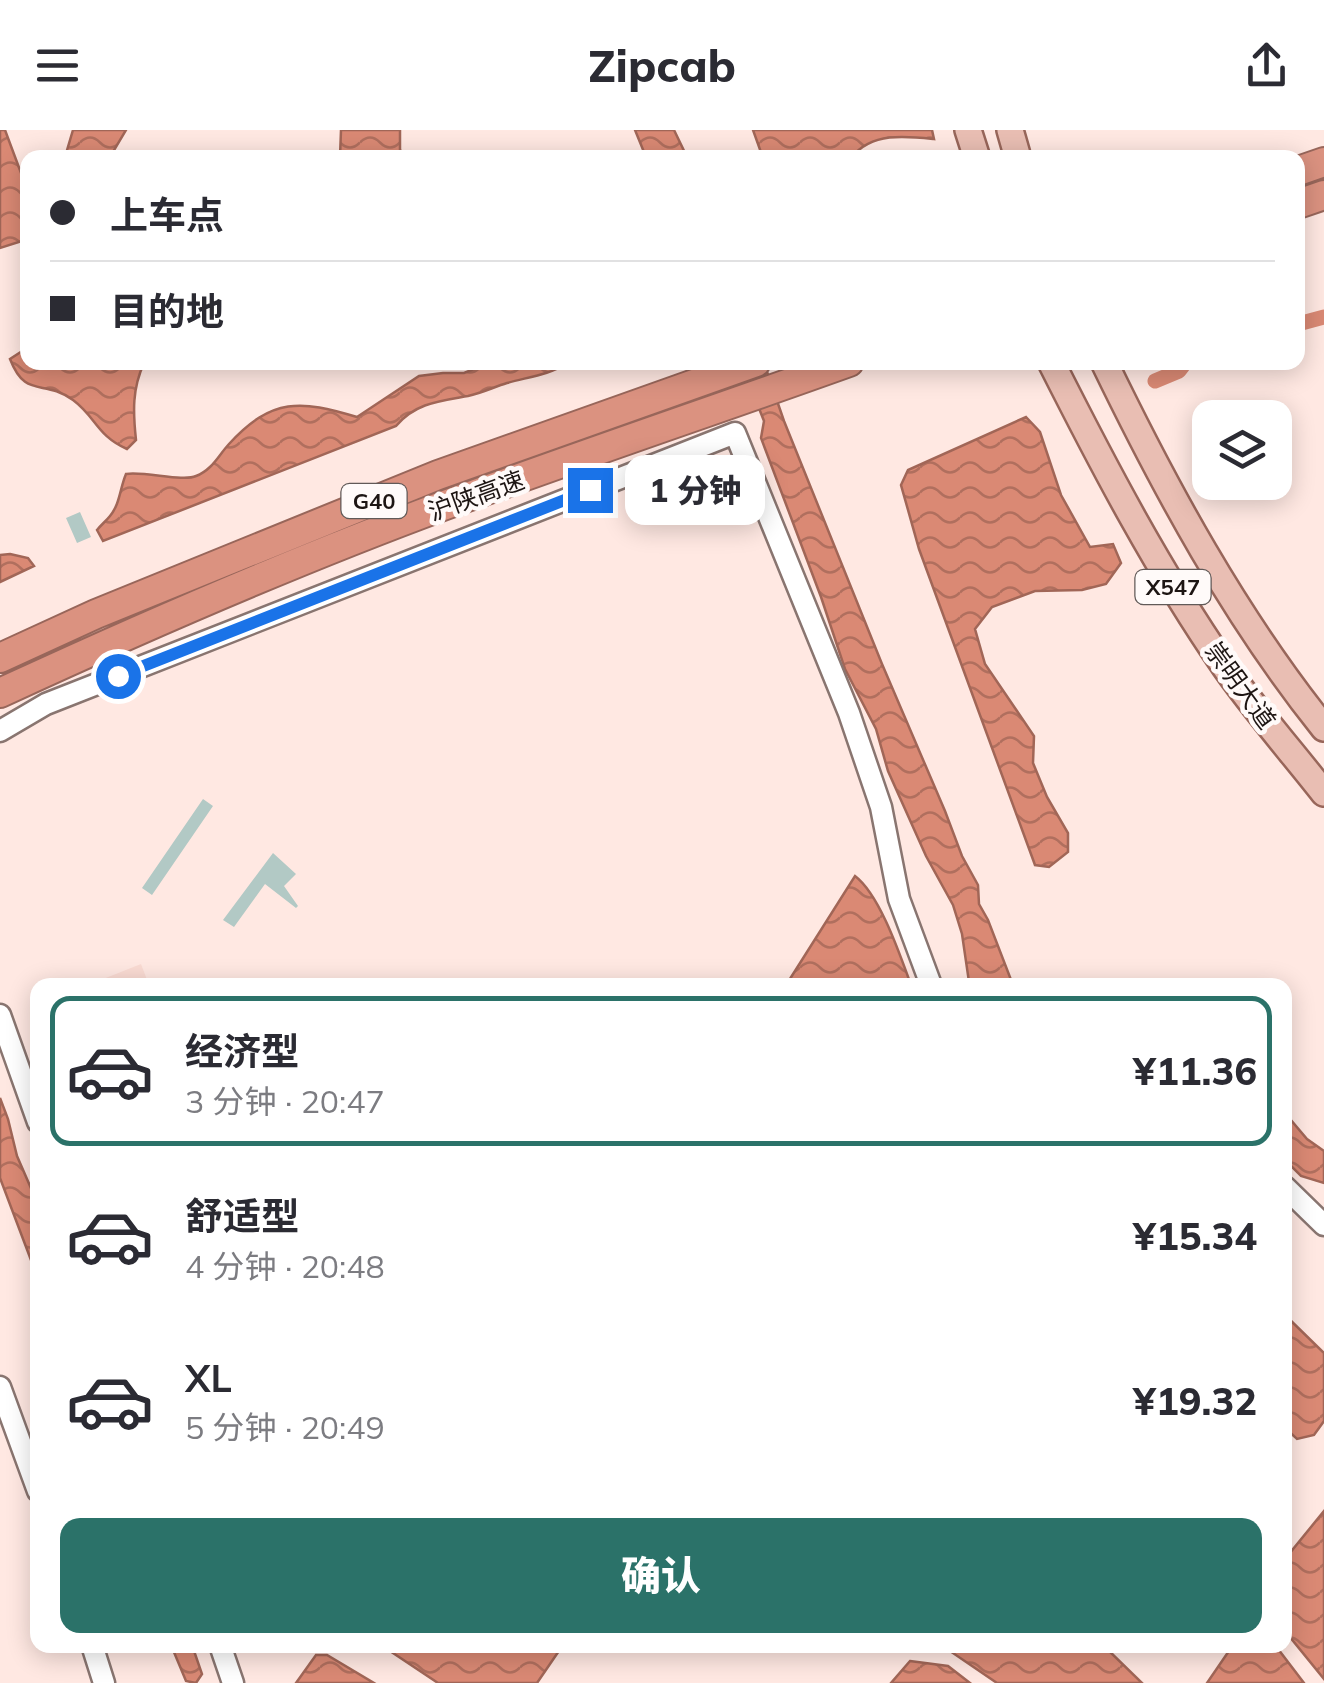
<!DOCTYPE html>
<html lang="zh">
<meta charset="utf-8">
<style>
body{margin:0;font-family:Mulish,"Noto Sans SC",sans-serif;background:#f2f2f3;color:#2b2b33;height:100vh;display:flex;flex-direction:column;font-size:38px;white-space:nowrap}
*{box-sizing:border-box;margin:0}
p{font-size:32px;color:#7c7c81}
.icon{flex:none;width:55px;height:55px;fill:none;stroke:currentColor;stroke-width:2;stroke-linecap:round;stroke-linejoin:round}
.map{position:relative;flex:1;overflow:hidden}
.panel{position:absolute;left:30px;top:848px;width:1262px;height:675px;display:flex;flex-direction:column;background:#fff;border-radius:20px;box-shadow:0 5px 25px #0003}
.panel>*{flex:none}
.guide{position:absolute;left:20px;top:20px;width:1285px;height:220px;border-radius:20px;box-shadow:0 5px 25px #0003;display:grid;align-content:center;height:220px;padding:0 30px;background:#fff}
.controls{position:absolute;left:1192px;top:270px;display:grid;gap:20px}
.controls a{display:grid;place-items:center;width:100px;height:100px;border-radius:20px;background:#fff;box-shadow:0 5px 25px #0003;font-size:50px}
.end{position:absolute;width:45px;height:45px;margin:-22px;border:12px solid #1a73e8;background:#fff;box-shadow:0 0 0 5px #fff}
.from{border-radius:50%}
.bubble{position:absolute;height:70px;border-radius:20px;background:#fff;box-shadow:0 5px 25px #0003;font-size:32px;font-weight:800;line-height:70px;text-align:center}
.guide b{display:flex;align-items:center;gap:35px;height:95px;font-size:38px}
.guide b+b{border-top:2px solid #e1e1e2}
.guide i{width:25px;height:25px;background:#2b2b33}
ul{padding:18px 0 0;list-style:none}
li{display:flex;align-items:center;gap:30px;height:150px;margin:0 20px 15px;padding:0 10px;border:5px solid transparent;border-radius:20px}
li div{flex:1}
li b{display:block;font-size:38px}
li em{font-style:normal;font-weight:800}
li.on{border-color:#2b7269}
li>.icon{width:90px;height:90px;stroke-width:1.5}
.action{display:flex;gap:20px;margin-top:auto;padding:20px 30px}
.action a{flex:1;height:115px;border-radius:20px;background:#2b7269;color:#fff;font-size:40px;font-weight:800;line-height:115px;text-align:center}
header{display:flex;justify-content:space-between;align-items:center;height:130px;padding:0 30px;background:#fff;font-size:45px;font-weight:800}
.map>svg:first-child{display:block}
</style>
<header><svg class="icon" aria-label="menu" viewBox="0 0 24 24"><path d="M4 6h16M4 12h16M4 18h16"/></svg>Zipcab<svg class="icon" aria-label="share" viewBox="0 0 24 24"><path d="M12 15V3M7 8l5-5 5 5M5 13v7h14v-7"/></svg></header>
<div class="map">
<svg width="1324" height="1553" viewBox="0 0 1324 1553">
<defs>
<pattern id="water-waves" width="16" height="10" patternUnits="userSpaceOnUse" patternTransform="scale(2.5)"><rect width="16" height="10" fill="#da8974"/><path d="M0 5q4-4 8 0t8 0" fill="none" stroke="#b06f5e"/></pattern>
</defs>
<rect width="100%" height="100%" fill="#ffe8e2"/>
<path fill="#fadbd3" d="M141,834l8,21h-61z"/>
<path fill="url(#water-waves)" stroke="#a16657" stroke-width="2.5" d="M0,0h5l22,59 1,50 -28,9z
M73,0h53l-16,27h-45z
M341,0h59v20l7,7h-67z
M635,0h39l13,27h-41z
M753,0h179l2,9c-28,-3 -62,-7 -82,18l-89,1z
M27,218l1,14 116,1c-12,26 -11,49 -8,77l-9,9c-30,-13 -31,-32 -54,-49 -30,-22 -47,0 -63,-41z
M489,233h79c-19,12 -40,14 -61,20 -13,4 -25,10 -39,13 -28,5 -53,7 -72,30l-293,115 -6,-11c4,-5 9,-9 13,-14 10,-12 10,-28 16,-42 19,-3 57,8 70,2 16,-6 22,-20 33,-32 43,-47 72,-44 128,-27l62,-41 24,-3h21z
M741,233h23l20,58 98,243 63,147 17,45 16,29 1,19 9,16 25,65h-43l-1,-3 -7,-48 -9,-29 -27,-49 -38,-85 -12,-42 -31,-60 -24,-72 -60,-159 3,-17z
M1026,287l14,15 21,63 29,52 23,-3 8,19 -15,21 -24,6 -47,1 -43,16 -17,22 10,35 49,72 -1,27 14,34 21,36v19l-19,15 -14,-2 -116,-316 -18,-64 7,-15z
M10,424l18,4 6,8 -34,16v-27z
M855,746c25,19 45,79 56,109h-119l-4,-3z
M0,968l8,21 9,37 20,46v74l-37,-98z
M1285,983l22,26 17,12v32l-23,-7 -16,-16z
M1285,1185l39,38v68l-10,14 -17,4 -12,-11z
M1324,1381v168l-39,-48v-72z
M171,1515h21l10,29 -6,9 -10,-2z
M381,1515h182l-26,38h-99z
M945,1515h158l39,38h-145l-50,-34z
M1233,1515h42l29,38h-97z
M316,1525h11l47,28h-78z
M910,1531l38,5 22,17h-79z"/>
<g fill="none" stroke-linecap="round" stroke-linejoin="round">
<path stroke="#da8974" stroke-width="15" d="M1298,194l26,-7
M1155,251l24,-10 7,-9"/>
</g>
<path fill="#b2c9c5" d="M80,382l11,25 -14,6 -11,-25z
M203,669l10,7 -61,89 -10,-7z
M273,723l23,21 -12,12 14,20 -2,2 -31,-24 -31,43 -11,-7z"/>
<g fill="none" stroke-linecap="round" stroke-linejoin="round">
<g stroke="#897570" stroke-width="25">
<path id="minor" d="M0,601l46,-27 689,-271 114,280 32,94 18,92 32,86
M0,885l38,107
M1285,1057l39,38
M0,1257l38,104
M92,1515l12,38
M220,1515l13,38"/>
</g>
<g stroke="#98665a" stroke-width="30">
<path id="major" d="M968,0l9,28
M1010,0l8,28
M1051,232c53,105 107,208 174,305 30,43 66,84 99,126
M1104,232c62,128 131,255 220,366"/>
</g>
<g stroke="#98665a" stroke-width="32">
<path id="highway" d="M1298,41l26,-9
M1298,74l26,-9
M0,528l96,-44 342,-139 318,-113
M0,563c147,-68 296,-133 448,-189 133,-49 267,-94 401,-142"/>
</g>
<use href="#minor" stroke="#fff" stroke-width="20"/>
<use href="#major" stroke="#e9beb3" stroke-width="25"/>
<use href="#highway" stroke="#db9280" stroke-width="28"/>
</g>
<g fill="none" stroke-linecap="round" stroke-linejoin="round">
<path stroke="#1a73e8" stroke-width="12" d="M118,546l472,-186"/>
</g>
<g text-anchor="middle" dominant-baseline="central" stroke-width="9" stroke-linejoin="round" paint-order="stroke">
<g fill="#fffaf9" stroke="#615a58" stroke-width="2.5">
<rect x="341.5" y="354" width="65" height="34" rx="8"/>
<rect x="1135.5" y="440" width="75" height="34" rx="8"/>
</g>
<g font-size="22" font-weight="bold" fill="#1d1513">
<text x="374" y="371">G40</text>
<text x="1173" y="457">X547</text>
</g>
<g font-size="25" fill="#1d1513" stroke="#fffaf9">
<text transform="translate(476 365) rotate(-20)">沪陕高速</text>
<text transform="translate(1241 555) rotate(54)">崇明大道</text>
</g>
</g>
</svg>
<div class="controls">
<a><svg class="icon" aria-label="layers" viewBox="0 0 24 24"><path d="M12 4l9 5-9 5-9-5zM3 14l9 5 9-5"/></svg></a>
</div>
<i class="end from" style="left:118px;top:546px"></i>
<i class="end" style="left:590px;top:360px"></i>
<div class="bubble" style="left:625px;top:325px;width:140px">1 分钟</div>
<div class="guide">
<b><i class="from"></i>上车点</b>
<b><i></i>目的地</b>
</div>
<section class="panel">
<ul>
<li class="on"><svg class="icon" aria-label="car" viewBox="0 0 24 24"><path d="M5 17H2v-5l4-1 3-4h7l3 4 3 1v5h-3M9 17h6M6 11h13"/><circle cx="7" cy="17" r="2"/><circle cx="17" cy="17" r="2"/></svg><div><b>经济型</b><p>3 分钟 · 20:47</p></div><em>¥11.36</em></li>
<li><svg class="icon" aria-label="car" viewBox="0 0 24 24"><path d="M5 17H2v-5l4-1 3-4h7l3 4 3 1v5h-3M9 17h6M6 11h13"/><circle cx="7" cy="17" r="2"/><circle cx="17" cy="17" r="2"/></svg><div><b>舒适型</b><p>4 分钟 · 20:48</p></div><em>¥15.34</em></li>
<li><svg class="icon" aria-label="car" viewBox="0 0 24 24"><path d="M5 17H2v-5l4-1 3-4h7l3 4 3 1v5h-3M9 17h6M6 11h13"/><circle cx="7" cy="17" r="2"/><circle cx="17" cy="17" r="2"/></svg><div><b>XL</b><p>5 分钟 · 20:49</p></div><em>¥19.32</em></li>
</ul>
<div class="action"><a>确认</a></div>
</section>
</div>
